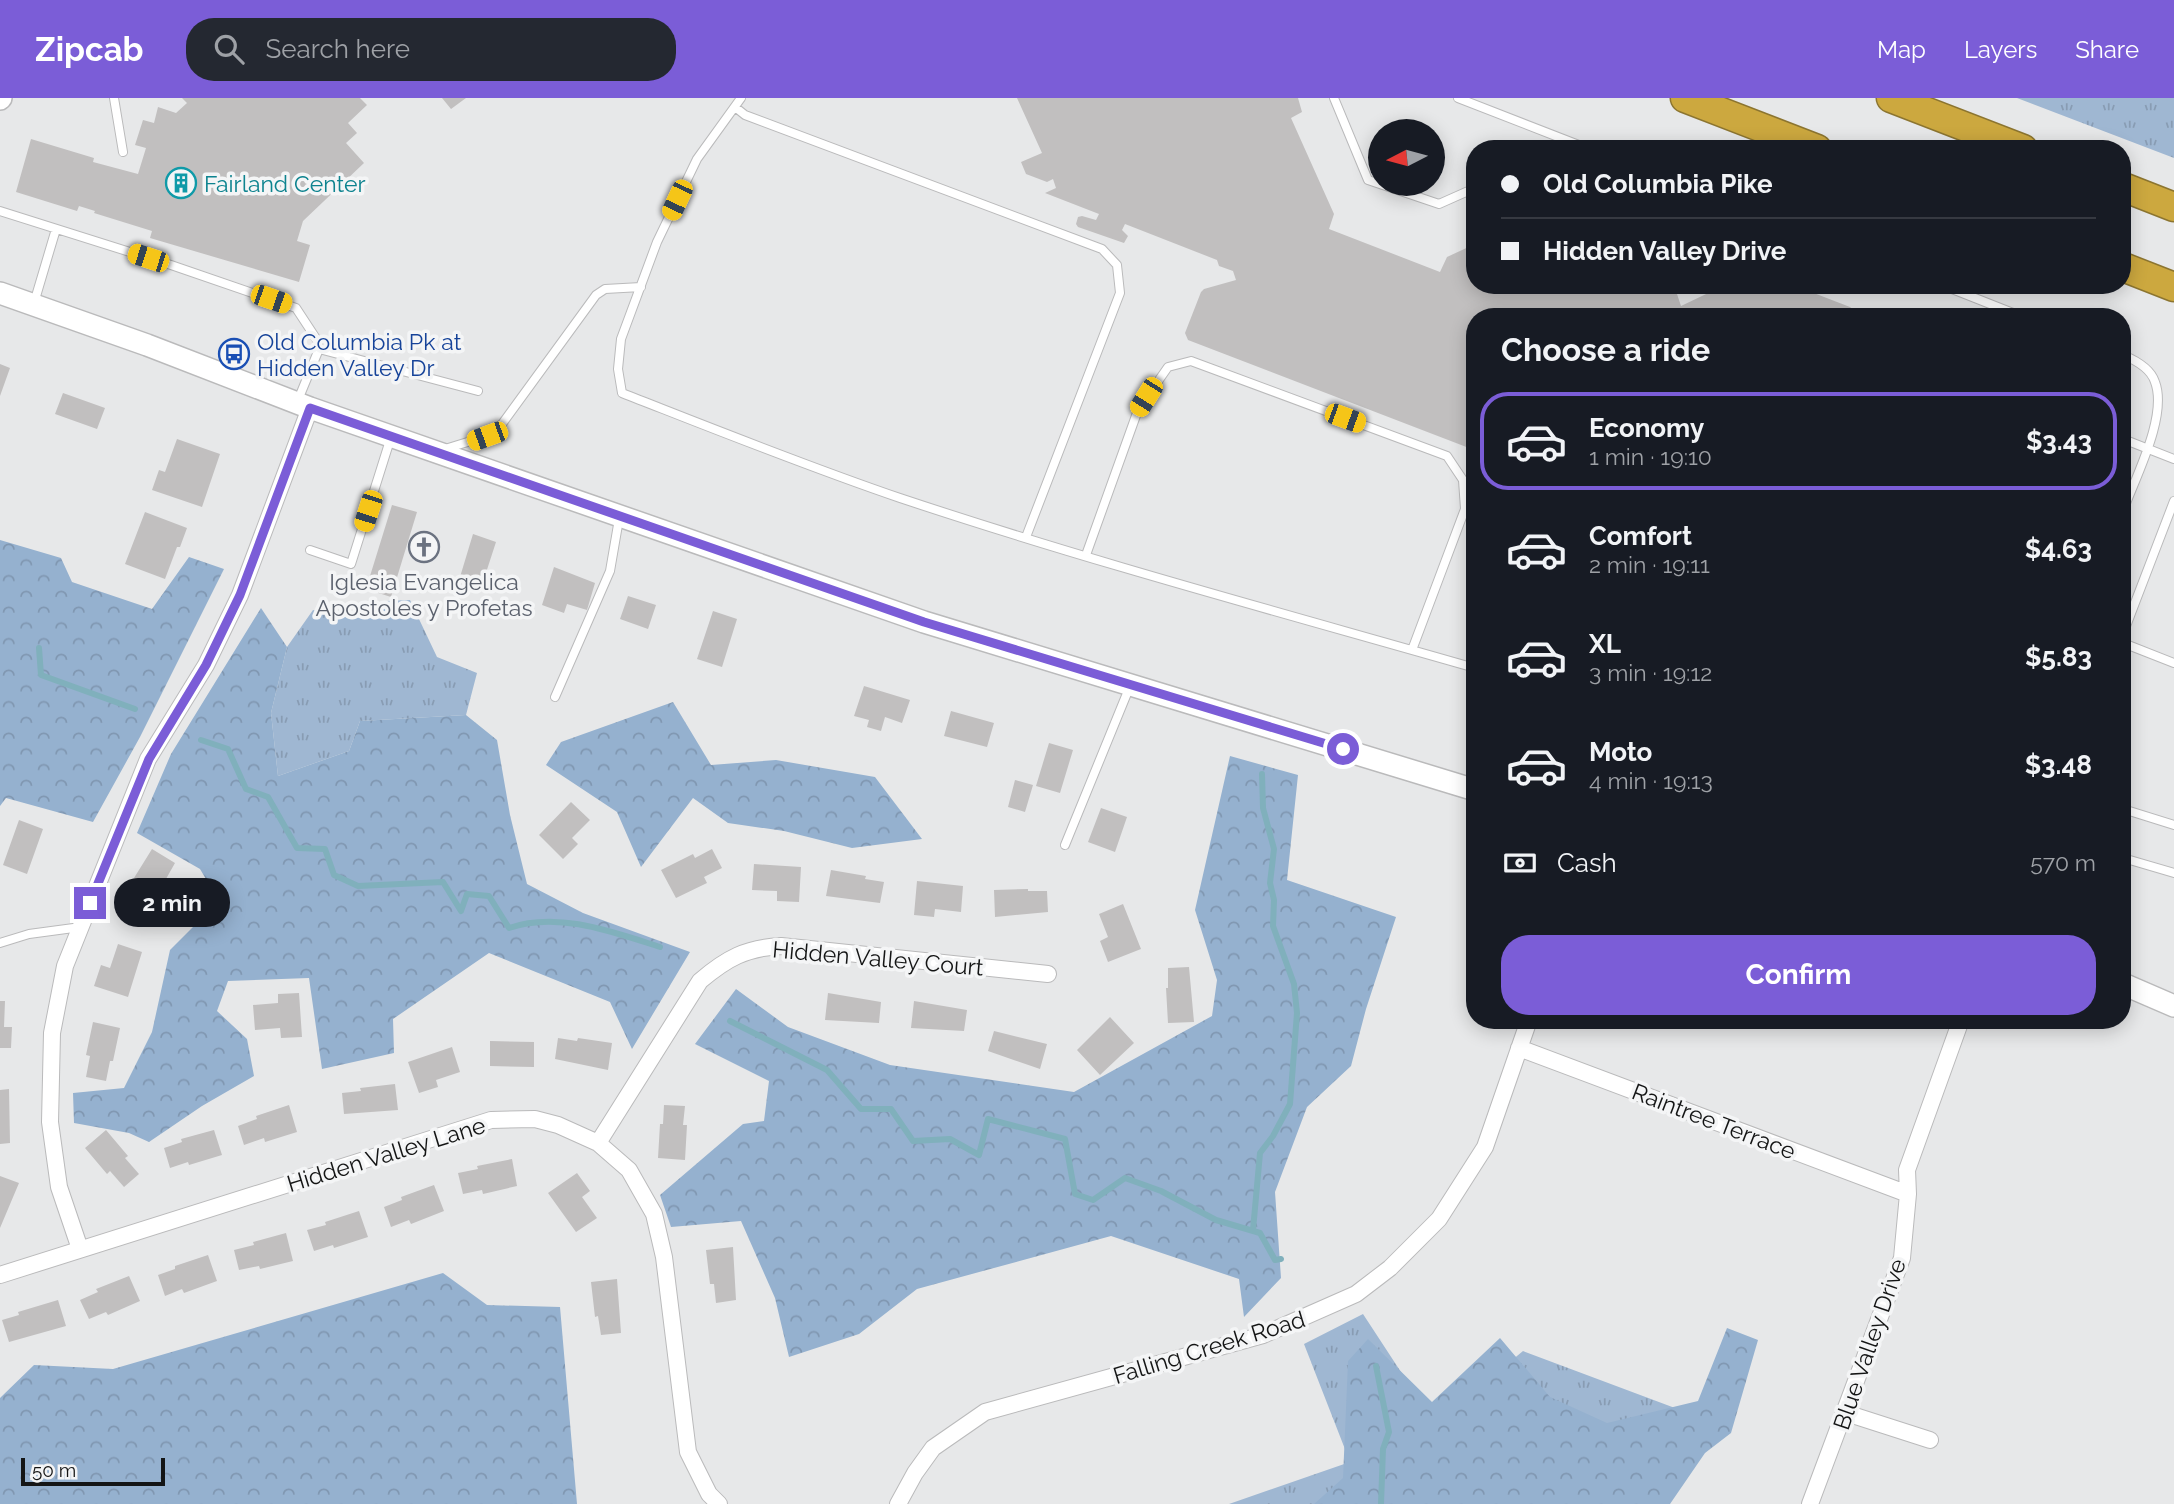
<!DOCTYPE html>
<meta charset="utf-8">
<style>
body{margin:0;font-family:Raleway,sans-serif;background:#242831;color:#f1f3f6;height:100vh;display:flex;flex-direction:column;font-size:26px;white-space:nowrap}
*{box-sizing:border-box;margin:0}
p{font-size:23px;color:#9ea1a6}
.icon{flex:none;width:38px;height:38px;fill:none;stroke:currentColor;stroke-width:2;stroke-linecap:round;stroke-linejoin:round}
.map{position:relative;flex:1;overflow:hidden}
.panel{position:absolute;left:1466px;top:210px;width:665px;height:721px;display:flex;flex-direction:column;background:#171b24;border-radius:28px;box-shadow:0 4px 18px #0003}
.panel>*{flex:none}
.guide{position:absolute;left:1466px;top:42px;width:665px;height:154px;border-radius:28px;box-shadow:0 4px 18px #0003;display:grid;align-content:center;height:154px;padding:0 35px;background:#171b24}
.needle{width:46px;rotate:264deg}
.fabs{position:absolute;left:1368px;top:21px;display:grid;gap:14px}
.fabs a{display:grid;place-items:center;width:77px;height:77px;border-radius:50%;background:#171b24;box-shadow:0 4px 18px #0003;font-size:35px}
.scale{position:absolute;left:21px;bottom:18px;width:144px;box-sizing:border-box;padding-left:7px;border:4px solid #141515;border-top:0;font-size:19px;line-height:24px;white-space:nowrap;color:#141515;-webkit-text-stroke:5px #f4f5f6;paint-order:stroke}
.end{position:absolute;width:32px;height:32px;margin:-16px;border:9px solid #7b5dd7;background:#fff;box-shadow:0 0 0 4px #fff}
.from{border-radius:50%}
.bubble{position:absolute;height:49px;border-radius:24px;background:#171b24;box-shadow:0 4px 18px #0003;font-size:23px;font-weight:700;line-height:49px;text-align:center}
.car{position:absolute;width:21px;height:42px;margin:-21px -10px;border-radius:9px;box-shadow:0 0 5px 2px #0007;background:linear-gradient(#f5c518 24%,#345 0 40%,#f5c518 0 76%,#345 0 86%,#f5c518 0)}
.guide b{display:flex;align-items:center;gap:24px;height:66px;font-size:26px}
.guide b+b{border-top:2px solid #363941}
.guide i{width:18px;height:18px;background:#f1f3f6}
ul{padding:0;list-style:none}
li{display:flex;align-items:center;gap:21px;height:98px;margin:0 14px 10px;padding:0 21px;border:4px solid transparent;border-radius:28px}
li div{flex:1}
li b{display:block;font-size:26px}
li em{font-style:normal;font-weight:700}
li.active{border-color:#7b5dd7}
li>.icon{width:63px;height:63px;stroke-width:1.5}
h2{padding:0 35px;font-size:32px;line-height:84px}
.pay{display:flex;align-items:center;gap:18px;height:77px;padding:0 35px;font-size:26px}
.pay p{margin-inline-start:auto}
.cta{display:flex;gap:14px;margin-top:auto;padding:14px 35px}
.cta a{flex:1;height:80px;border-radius:28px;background:#7b5dd7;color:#fff;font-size:28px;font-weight:700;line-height:80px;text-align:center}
header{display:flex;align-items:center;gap:42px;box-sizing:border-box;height:98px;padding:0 35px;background:#7b5dd7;color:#fff}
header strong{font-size:33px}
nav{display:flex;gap:38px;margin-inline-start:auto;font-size:24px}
.search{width:490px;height:63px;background:#242831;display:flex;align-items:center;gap:18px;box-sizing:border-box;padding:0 24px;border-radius:28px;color:#9ea1a6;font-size:26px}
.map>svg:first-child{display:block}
</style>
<header>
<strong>Zipcab</strong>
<div class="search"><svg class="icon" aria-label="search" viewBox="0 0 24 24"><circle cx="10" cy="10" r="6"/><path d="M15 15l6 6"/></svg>Search here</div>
<nav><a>Map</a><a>Layers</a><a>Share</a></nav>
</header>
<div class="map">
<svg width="2174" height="1406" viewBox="0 0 2174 1406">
<defs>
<pattern id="grass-tufts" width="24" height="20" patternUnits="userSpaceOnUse" patternTransform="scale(1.75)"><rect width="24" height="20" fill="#9fb7d2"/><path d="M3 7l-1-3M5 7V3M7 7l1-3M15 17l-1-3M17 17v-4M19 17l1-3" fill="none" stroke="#889cb3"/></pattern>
<pattern id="forest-crowns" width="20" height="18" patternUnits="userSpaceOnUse" patternTransform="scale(1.75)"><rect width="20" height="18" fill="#95b1cf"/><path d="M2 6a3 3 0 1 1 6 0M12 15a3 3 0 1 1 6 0" fill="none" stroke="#8097b1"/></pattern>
</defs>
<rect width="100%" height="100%" fill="#e7e8e9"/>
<path fill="url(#grass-tufts)" d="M2017,0h157v60z
M410,502l27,57 40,16 -11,42 -106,6 -11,30 -71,25 -7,-63 16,-66 26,-37 37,8 26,-1 11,-16z
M1363,1216l72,110 88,-73 176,66 -32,87h-438l121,-42 -46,-118z"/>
<path fill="url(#forest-crowns)" d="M0,442l61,18 11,24 80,27 37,-52 35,12 -84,168 -47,85 -87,-24 -6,8z
M261,510l26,39 -16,66 7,63 71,-25 11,-30 106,-6 31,25 13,75 17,69 56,29 107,39 -58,97 -22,-47 -121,-49 -96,66 1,34 -72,16 -13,-91 -81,3 -11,30 30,28 7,37 -52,30 -53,36 -20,-9 -55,-10 -1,-30 51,-5 28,-56 18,-82 49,-49 -19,-32 -63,-36 34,-79z
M673,604l38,63 65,-5 99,17 47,62 -70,9 -68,-17 -56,-8 -35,-25 -52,69 -24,-55 -71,-47 15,-23z
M1230,658l68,19 -11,105 109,37 -30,92 -15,57 -44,41 -32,85 6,86 -37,39 -5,-38 -128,-43 -194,53 -58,45 -70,23 -14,-59 -34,-77 -70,6 -11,-32 83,-71 21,-3 5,-40 -74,-37 41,-55 52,38 102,38 184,27 138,-76 5,-36 -22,-70z
M443,1175l44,32 73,2 17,197h-577v-106l34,-33 79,4z
M1727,1230l31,12 -27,93 -26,20 -35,51h-356l29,-26 5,-117 20,-22 64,63 68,-64 50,59 57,26 91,-22z"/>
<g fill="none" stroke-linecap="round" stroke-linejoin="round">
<path stroke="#80b0bc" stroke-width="6" d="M39,550l2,27 94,34
M201,642l27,9 18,40 22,8 29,51 28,1 9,26 24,11 85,-4 18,29 6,-17 22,2 20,32c49,-17 104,4 151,19
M730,923l97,49 34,39h30l22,32 37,-2 29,16 9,-36 77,20 10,55 18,6 32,-22 36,13 55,29 44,13 15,27 6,-1
M1253,1132l7,-77 13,-17 17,-32 7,-91 -3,-29 -21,-58 1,-26 -4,-17 4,-34 -11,-41 -1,-34
M1376,1268l13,66 -6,17 -2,55"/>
</g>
<path fill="#c1bfbf" d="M182,0h178l7,7 -19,18 9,10 -11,10 18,20 -61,58 -6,20 13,4 -11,37 -149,-44 2,-7 -58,-18 1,-2 -16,-5 -2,5 -61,-19 15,-53 63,19 -1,4 45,12 8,-26 -11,-3 8,-25 11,3 4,-16 18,6 11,-10z
M442,0h24l-15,11z
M1017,0h281l4,14 -11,6 43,96 -5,15 111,43 7,-15 28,-13v41h199l7,21 44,-21h68l57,22 5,4v6h-380v50l-8,22 8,2v57h-6l-281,-108 -3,-7 16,-41 3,-3 32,-9 -3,-9 -14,-5 -2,-6 -92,-36 -3,6 6,6 -4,7 -46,-16 -2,-3 2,-7 4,-1 14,4 3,-6 -54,-21 11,-5 -3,-9 -6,3 -21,-8 -5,-12 21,-9z
M0,266l10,4 -10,28z
M63,295l42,15 -8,21 -42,-15z
M177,341l43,15 -18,53 -50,-17 7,-20 6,2z
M392,407l25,7 -26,85 -25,-8z
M145,414l42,16 -7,19h-3l-12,32 -40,-15z
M473,436l23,8 -14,43 -22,-8z
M554,469l41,16 -8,27 -20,-6 -3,9 -22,-8z
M628,498l28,9 -8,24 -28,-10z
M713,513l24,8 -15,48 -25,-8z
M864,588l46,14 -8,23 -17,-6 -4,14 -14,-4 2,-7 -15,-4z
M951,613l43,12 -7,24 -43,-11z
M1049,645l24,7 -13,43 -24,-7z
M1015,682l18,5 -8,27 -17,-5z
M571,704l19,18 -18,18 6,6 -15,15 -24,-24z
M1101,710l26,9 -12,35 -27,-10z
M19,722l24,9 -16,45 -24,-9z
M152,751l23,14 -17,30 -3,-2 -9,17 -18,-11 10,-16 -4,-3z
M712,751l10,19 -18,9 3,6 -31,15 -15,-28 32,-16 2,4z
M754,766l47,3 -2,35 -22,-1v-10l-25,-1z
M831,772l35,6 -1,3 19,3 -4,21 -54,-7z
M917,783l46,5 -2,26 -26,-3 -1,8 -20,-2z
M1028,791v2h19l1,21 -53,5 -1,-27z
M1123,806l18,45 -33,13 -8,-21 8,-4 -9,-23z
M118,846l24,8 -14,45 -34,-11 7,-21 9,3z
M1189,869l5,55 -26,1 -2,-35h2v-20z
M299,895l3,44 -21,1 -1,-10 -25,2 -2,-25 25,-2v-9z
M828,895l53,9 -2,21 -54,-3z
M0,903h5l-1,26h8l-1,21h-11z
M914,903l53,9 -3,21 -53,-3z
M1110,919l24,26 -34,32 -23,-25z
M93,924l27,6 -7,33h-3l-4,20 -20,-4 4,-21 -4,-1z
M994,933l53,13 -7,25 -52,-18z
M558,940l19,3 1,-3 34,5 -4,27 -53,-11z
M490,943l44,1v25l-44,-1z
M452,949l8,25 -24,8 2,7 -19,6 -11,-31z
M395,986l3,26 -54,4 -2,-21 19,-2 -1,-3z
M9,991l1,54 -10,1v-54z
M289,1007l8,27 -32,10 -1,-4 -20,7 -6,-19 19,-7 -1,-3z
M664,1007l21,1 -2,19h4l-2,35 -27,-2 2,-34h3z
M106,1032l22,26 -3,2 14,16 -15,13 -14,-16 -3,3 -22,-26z
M214,1032l8,25 -33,10 -1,-3 -18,6 -6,-20 18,-6 -1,-3z
M512,1061l5,27 -34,8 -1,-4 -19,4 -5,-21 20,-4 -1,-3z
M577,1075l13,18 -8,6 15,21 -21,14 -28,-39z
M0,1078l19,7 -19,45z
M434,1087l10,26 -33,13 -2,-4 -18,7 -7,-20 18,-7 -1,-3z
M359,1113l9,26 -34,11 -1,-3 -19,6 -7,-21 19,-5 -1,-3z
M286,1135l7,28 -33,8 -1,-3 -20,4 -5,-20 20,-5 -1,-3z
M733,1149l3,53 -20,3 -2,-19h-4l-4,-34z
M208,1157l9,26 -33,12 -2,-4 -17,7 -7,-21 17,-6v-3z
M129,1178l11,25 -32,14 -2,-3 -17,7 -9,-19 18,-8 -2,-3z
M617,1181l4,54 -20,2 -3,-19 -3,1 -4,-35z
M58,1202l8,26 -57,16 -7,-22 17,-5 -1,-3z"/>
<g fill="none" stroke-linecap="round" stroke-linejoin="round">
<g stroke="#bababb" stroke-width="10">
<path id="lane" d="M114,0l9,54
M741,0l-44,61 -40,83 -36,97 -3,30 4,24c92,36 184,73 278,105 189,63 383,115 575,170
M1334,0l34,82 71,24 36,-16
M1458,0l131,51
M735,9l10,8 357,134 15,16 3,28 -94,244
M0,113l171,54 125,43 21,32 2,9
M1942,187l81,32
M34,205l22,-74
M2123,257c12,5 28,14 32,27 13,34 -20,96 -32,129
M298,302l21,-51 159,42
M2123,341l51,20
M445,351l42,-13 15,-12 94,-129 9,-6 36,-2
M310,452l41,14 40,-127
M1086,457l52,-145 30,-43 23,-6 256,95 16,24 2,29 -53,141
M2123,536l51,-133
M2123,545l51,20
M555,599l55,-126 9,-52
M2123,711l51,16
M1065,747l65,-159
M2123,760l51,15
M0,845l29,-9 52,-7"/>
</g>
<g stroke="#bababb" stroke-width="18">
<path id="street" d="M1519,950l389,146
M598,1045l102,-162c27,-23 46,-33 81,-35l267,28
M80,1151l-21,-62 -9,-65 2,-89 13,-67 83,-207 58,-94 34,-70 70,-187
M0,1177l491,-155 44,-1 23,6 40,18 31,27 25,44 10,43 24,195 21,42 10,10
M1846,1315l84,27
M898,1406l17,-31 18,-25 52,-36 278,-77 93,-41 34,-26 49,-49 46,-72 44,-127
M1810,1406l92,-246 6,-64 -1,-24 54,-150"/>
</g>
<g stroke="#bababb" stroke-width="24">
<path id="secondary" d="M0,1l1,-1
M0,195l147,52 163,63 614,214 551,168
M2123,886l51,22"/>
</g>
<g stroke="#8c7530" stroke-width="31">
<path id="highway" d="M1685,0l132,51
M1891,0l132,51
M2123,89l51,20
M2123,169l51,20"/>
</g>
<use href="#lane" stroke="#fff" stroke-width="8"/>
<use href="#street" stroke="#fff" stroke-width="16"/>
<use href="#secondary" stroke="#fff" stroke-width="21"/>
<use href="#highway" stroke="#cca83f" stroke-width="28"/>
</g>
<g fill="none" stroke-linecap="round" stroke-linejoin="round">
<path stroke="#7b5dd7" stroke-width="9" d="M90,805l59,-144 57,-94 34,-70 70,-187 614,214 419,127"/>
</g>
<defs>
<g id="building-ring" transform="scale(1.575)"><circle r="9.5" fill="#f4f5f6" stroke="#0f9aa8" stroke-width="1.5"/><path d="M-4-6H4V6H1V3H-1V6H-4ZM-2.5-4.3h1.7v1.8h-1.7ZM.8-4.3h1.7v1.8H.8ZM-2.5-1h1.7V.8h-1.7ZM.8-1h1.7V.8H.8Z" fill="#0f9aa8"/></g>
<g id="bus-ring" transform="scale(1.575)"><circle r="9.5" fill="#f4f5f6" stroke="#1a4fb4" stroke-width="1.5"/><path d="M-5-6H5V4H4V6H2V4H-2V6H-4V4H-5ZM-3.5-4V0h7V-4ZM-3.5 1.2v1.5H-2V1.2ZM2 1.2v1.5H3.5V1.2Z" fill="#1a4fb4"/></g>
<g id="church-ring" transform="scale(1.575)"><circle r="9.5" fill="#f4f5f6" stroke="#6b7280" stroke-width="1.5"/><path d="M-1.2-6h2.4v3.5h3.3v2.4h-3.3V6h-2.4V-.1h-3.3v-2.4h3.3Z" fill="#6b7280"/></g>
</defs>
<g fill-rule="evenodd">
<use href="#building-ring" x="181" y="85"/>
<use href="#bus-ring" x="234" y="256"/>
<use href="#church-ring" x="424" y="449"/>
</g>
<g text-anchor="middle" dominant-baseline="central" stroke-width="7" stroke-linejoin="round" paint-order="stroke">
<g font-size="23" fill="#0d838f" stroke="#f4f5f6" text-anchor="start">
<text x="204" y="85">Fairland Center</text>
</g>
<g font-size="23" fill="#164399" stroke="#f4f5f6" text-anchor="start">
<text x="257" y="243">Old Columbia Pk at<tspan x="257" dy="26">Hidden Valley Dr</tspan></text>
</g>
<g font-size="23" fill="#5b616d" stroke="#f4f5f6">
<text x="424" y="483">Iglesia Evangelica<tspan x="424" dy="26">Apostoles y Profetas</tspan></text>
</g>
<g font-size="23" fill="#141515" stroke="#f4f5f6">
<text transform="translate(878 860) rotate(5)">Hidden Valley Court</text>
<text transform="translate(1714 1023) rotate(21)">Raintree Terrace</text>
<text transform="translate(386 1056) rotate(-17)">Hidden Valley Lane</text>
<text transform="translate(1869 1246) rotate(-71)">Blue Valley Drive</text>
<text transform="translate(1209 1249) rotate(-17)">Falling Creek Road</text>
</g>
</g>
</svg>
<div class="fabs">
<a><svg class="needle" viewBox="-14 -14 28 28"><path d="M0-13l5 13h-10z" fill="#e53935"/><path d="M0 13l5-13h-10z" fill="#9ea1a6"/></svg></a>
</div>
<div class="scale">50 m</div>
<i class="end from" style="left:1343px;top:651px"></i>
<i class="end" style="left:90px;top:805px"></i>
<div class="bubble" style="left:114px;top:780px;width:116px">2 min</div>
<i class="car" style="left:677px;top:102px;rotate:205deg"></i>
<i class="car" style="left:148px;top:160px;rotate:288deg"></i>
<i class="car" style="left:271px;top:201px;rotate:109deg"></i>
<i class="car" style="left:1146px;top:299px;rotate:212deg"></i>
<i class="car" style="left:1345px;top:320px;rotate:110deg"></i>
<i class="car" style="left:487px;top:338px;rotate:250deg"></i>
<i class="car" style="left:368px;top:413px;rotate:198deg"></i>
<div class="guide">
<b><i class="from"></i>Old Columbia Pike</b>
<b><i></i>Hidden Valley Drive</b>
</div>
<section class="panel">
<h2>Choose a ride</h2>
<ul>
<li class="active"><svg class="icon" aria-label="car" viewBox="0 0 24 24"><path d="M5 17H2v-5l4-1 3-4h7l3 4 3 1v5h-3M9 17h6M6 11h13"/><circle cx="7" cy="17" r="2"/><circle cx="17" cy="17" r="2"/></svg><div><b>Economy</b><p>1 min · 19:10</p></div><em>$3.43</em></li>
<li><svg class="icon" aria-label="car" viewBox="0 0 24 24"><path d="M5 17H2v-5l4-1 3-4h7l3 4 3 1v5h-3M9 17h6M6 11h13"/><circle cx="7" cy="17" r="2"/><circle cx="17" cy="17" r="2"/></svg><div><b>Comfort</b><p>2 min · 19:11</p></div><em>$4.63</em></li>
<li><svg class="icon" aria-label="car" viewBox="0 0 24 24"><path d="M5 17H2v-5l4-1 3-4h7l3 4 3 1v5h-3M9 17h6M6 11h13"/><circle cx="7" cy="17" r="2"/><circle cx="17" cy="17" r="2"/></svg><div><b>XL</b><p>3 min · 19:12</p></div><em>$5.83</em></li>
<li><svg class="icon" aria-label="car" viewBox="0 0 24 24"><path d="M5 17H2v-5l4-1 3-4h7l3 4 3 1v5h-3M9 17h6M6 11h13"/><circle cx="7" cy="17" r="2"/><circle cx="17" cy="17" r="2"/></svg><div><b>Moto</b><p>4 min · 19:13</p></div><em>$3.48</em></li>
</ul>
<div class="pay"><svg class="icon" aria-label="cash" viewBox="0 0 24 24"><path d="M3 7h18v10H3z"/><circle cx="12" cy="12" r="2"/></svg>Cash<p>570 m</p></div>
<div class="cta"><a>Confirm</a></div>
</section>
</div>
